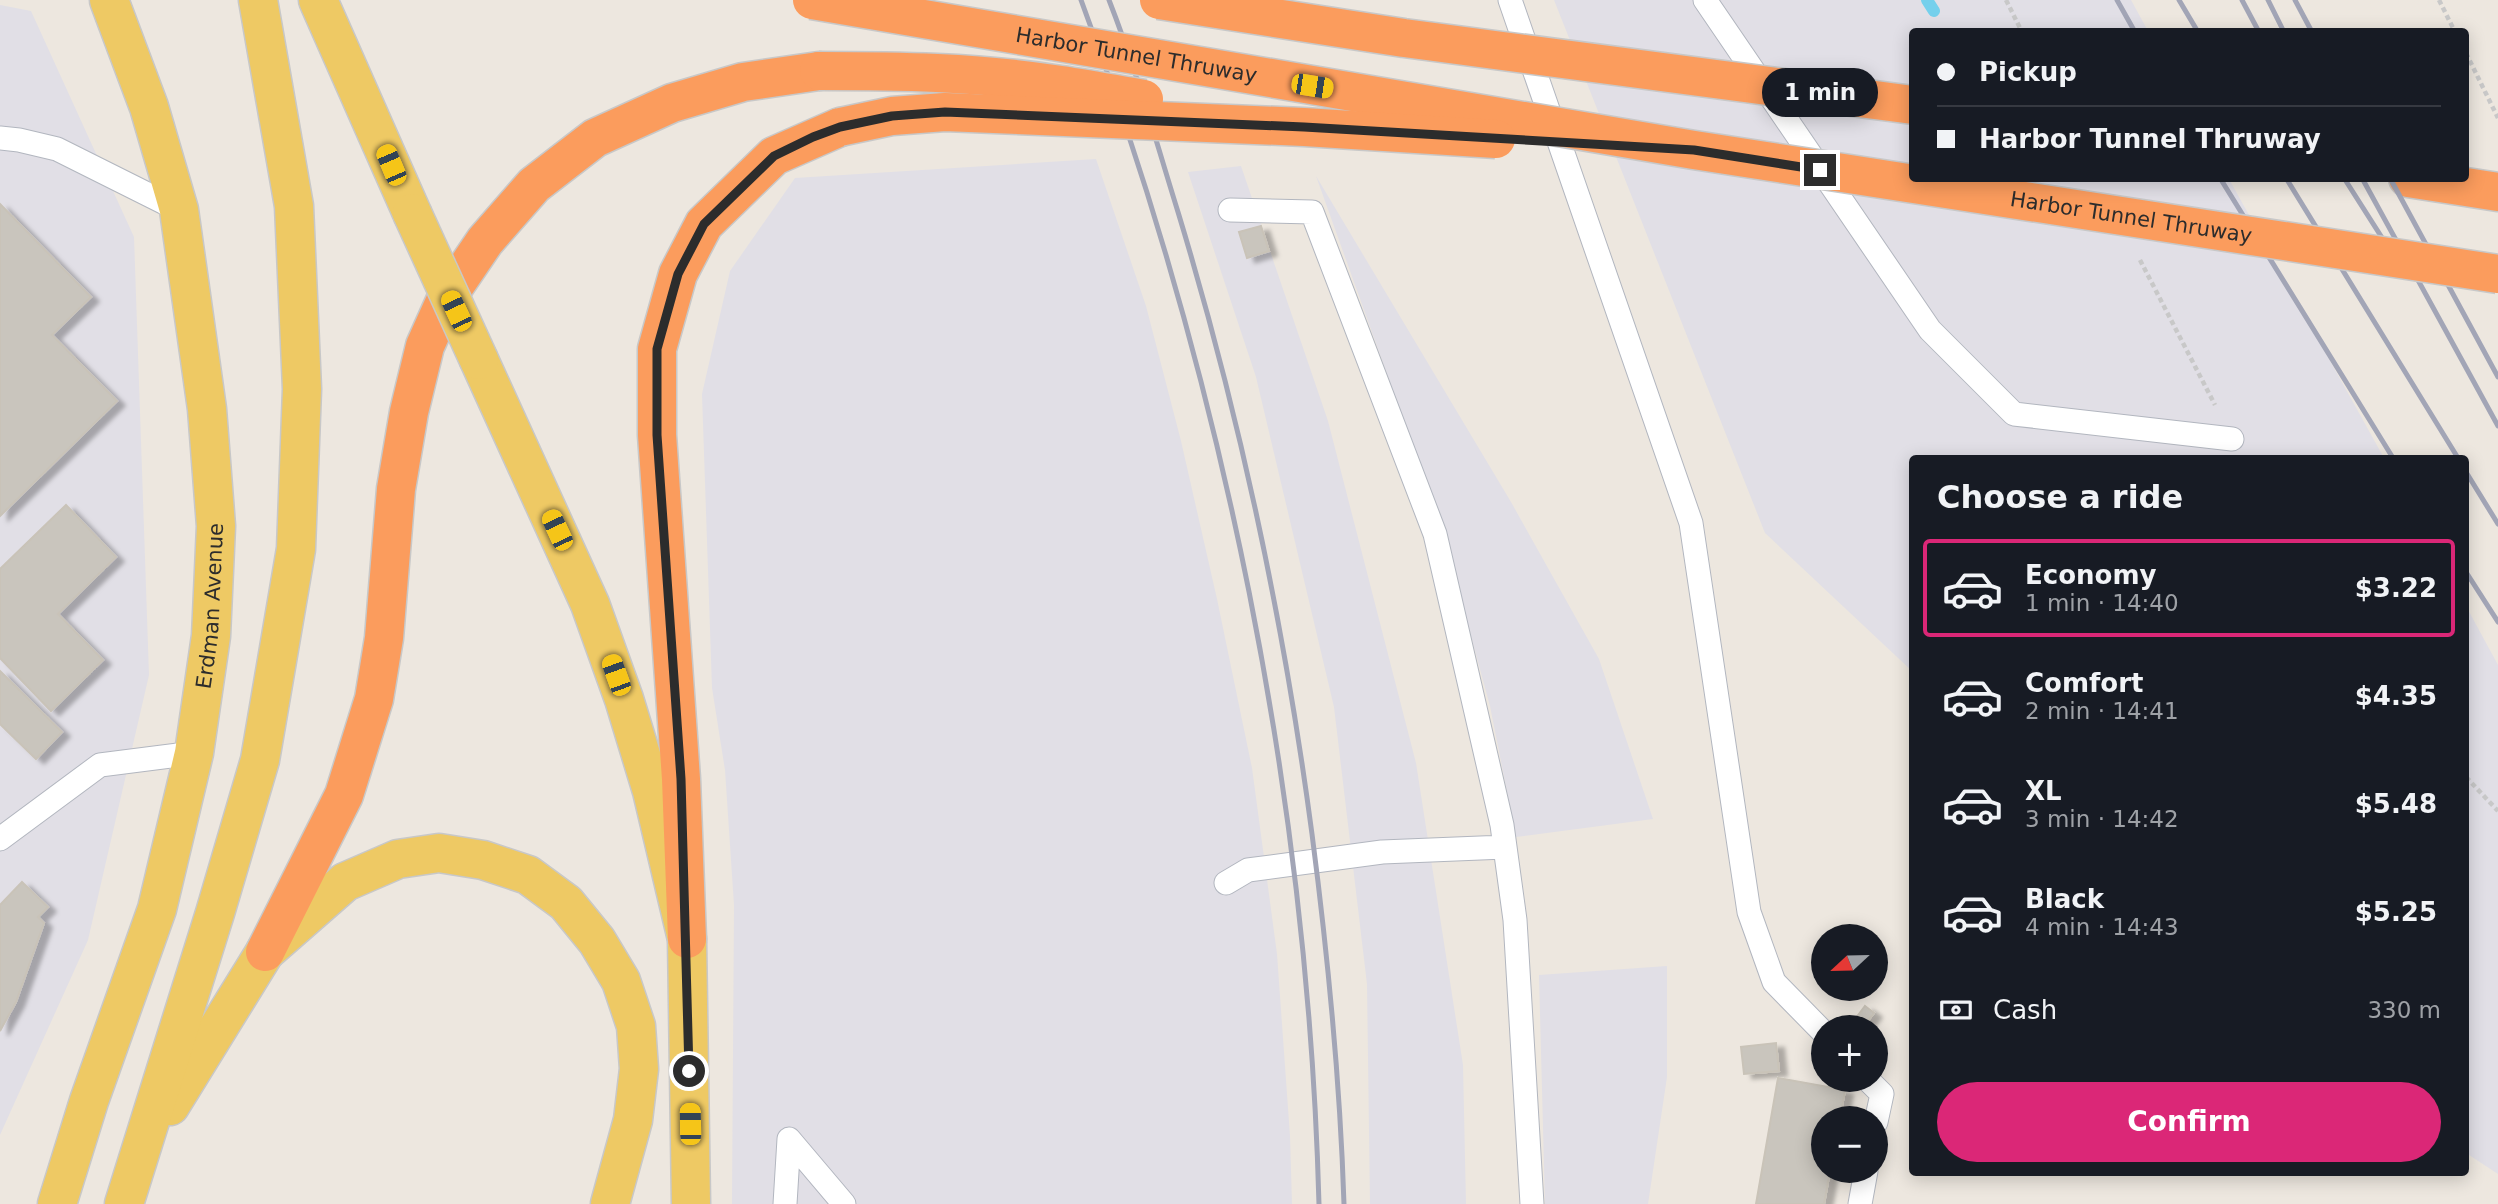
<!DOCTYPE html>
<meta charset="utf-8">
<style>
body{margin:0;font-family:"DejaVu Sans",sans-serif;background:#20242c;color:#f1f3f6;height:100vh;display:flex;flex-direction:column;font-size:26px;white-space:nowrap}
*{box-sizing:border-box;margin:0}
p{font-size:23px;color:#9ea1a6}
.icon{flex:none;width:38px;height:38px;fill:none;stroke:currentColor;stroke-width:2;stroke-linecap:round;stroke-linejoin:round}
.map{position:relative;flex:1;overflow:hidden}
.panel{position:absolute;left:1909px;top:455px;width:560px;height:721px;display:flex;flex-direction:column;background:#171b24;border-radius:7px;box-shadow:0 4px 18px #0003}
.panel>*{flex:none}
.hud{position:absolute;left:1909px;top:28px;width:560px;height:154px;border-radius:7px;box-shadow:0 4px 18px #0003;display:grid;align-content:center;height:154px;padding:0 28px;background:#171b24}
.needle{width:46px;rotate:248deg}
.tools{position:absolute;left:1811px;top:924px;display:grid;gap:14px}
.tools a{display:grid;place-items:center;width:77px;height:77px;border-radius:50%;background:#171b24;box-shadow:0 4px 18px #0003;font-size:35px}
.end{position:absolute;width:32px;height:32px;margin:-16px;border:9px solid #2c2c2c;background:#fff;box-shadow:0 0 0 4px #fff}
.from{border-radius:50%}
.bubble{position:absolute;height:49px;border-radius:24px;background:#171b24;box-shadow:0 4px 18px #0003;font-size:23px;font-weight:600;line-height:49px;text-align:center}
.car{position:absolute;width:21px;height:42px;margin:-21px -10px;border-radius:9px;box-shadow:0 0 5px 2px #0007;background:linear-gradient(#f5c518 24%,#345 0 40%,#f5c518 0 76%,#345 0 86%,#f5c518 0)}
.hud b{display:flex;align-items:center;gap:24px;height:66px;font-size:26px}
.hud b+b{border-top:2px solid #363941}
.hud i{width:18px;height:18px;background:#f1f3f6}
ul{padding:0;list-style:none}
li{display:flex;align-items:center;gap:21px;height:98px;margin:0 14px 10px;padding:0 14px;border:4px solid transparent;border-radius:7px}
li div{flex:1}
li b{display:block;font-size:26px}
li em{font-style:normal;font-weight:600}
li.active{border-color:#db2777}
li>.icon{width:63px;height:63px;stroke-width:1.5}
h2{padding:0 28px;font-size:32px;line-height:84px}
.pay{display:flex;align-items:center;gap:18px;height:77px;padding:0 28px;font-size:26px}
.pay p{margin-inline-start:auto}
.action{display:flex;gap:14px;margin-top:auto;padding:14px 28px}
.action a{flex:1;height:80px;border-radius:42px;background:#db2777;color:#fff;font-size:28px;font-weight:600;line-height:80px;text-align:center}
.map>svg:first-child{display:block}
</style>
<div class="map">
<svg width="2498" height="1204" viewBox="0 0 2498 1204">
<defs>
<filter id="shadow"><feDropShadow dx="8" dy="4.5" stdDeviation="2" flood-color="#0004"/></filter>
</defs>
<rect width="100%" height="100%" fill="#ede7df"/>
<path fill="#e1dfe6" d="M1554,0h577l17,31 -235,1v146l316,1 155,279h-471v214l-148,-139z
M0,5l31,6 103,226 15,438 -61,265 -88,195z
M1096,159l50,147 35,135 36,158 35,169 25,186 13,182 2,68h-560l2,-299 -9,-135 -13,-82 -10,-294 28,-123 65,-93z
M1241,166l87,255 88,342 47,302 3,139h-96l-3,-220 -33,-277 -78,-330 -68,-205z
M1316,176l195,326 88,157 54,160 -137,18 -26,-131 -50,-184z
M2466,606l32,59v509l-32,-21z
M1667,966v111l-19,127h-103l-6,-229z"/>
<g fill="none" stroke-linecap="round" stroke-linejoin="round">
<path stroke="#75d0ec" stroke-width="12" d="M1927,0l7,11"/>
</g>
<path fill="#c9c5bd" stroke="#c9c3b8" stroke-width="2" filter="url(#shadow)" d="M0,204l91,93 -39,38 65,66 -117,115z
M1261,226l8,25 -22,7 -8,-26z
M66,505l50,52 -58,57 45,46 -52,51 -51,-53v-89z
M0,671l62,61 -26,27 -36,-35z
M22,882l26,25 -10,10 6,6 -28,79 -16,29v-126z
M1865,1006l9,7 -11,14h-2l-8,-5z
M1776,1043l3,28 -35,3 -3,-27z
M1778,1078l67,12 -5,28h-16v53h6l-6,33h-68z"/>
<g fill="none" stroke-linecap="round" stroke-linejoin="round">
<g stroke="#b2b6bf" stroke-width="25">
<path id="lane" d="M1510,0l181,523 58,389 25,70 50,51
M1705,0l225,330 84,84 218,25
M0,138l19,2 38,9 122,61
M1230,210l82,2 123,322 67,291 13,95 17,284
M0,839l100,-74 94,-12
M1226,883l22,-13 134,-18 123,-5
M1868,1080l14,14 -6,28
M785,1204l4,-65 55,65
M1860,1204l6,-33"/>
</g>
<g stroke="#c8c8c8" stroke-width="41">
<g id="primary">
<path d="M318,0l94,213"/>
<path d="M479,360l111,244 34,95 28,92 35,148 4,265"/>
<path d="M170,1106l95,-154 80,-70 53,-23 41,-6 44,7 45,15 38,28 31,38 24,40 15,45 3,43 -6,51 -23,84"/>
<path id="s1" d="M57,1204l32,-103 68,-192 37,-156 17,-117 5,-110 -9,-117 -28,-199 -30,-103 -40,-107"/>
<path d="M124,1204l91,-291 45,-153 36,-211 6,-160 -8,-183 -36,-206"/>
</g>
</g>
<g stroke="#c8c8c8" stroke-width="41">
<path id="highway" d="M2408,178l90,14
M687,939l-6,-160 -24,-344v-86l21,-75 26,-50 70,-68 66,-29
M265,952l79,-157 30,-96 10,-61 12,-149 13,-77 16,-66 22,-49 38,-56 49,-56 61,-47 77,-35 71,-21 76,-11"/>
</g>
<path stroke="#c8c8c8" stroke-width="4.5" stroke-dasharray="5 3.5" stroke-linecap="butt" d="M2006,0l16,32
M2439,0l16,32
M2466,53l32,65
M2140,260l75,145
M2466,777l32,34"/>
<use href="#lane" stroke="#fff" stroke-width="23"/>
<use href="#primary" stroke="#eec964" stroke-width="38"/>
<use href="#highway" stroke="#fb9c5d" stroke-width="38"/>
<path stroke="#a2a5b6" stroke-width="5" d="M1081,0c142,381 227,797 238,1204
M1109,0c27,69 47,141 69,212 62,204 106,411 134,622 16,123 28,246 32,370
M2117,0l18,32
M2179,0l19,32
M2242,0l17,32
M2268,0l16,32
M2295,0l17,32
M2220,178l173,280
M2286,178l172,280
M2344,178l56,88
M2362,178l136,248
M2390,178l108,199
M2466,472l32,52
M2466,572l32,50"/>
<g stroke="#c8c8c8" stroke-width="41" stroke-linecap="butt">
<path id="primary-bridge" d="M412,213l67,147"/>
</g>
<g stroke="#c8c8c8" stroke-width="41" stroke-linecap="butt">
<g id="highway-bridge">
<path id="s2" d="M812,0l882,150 804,124"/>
<path d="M1159,0l245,38 509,67"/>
<path d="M819,71c79,0 157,1 235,13 30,4 60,10 90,15"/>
<path d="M840,127l52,-11 53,-4 359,15 192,12"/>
</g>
</g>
<use href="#primary-bridge" stroke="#eec964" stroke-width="38"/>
<use href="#highway-bridge" stroke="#fb9c5d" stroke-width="38"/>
</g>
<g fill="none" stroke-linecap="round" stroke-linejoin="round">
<path stroke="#2c2c2c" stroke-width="9" d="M689,1071l-8,-292 -24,-344v-86l21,-75 26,-50 70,-68 39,-19 27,-10 52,-11 53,-4 359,15 390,23 126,20"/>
</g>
<g text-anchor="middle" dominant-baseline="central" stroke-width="5" stroke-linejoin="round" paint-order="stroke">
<g font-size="21" fill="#2c2c2c" stroke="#fff">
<text stroke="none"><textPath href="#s2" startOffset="329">Harbor Tunnel Thruway</textPath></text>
<text stroke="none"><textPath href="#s2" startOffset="1337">Harbor Tunnel Thruway</textPath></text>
<text stroke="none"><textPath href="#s1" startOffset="620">Erdman Avenue</textPath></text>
</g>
</g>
</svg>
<div class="tools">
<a><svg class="needle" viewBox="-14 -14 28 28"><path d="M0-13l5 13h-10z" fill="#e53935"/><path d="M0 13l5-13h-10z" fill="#9ea1a6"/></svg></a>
<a>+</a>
<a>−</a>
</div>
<i class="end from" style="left:689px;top:1071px"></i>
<i class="end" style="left:1820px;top:170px"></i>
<div class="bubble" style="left:1762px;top:68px;width:116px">1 min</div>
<i class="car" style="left:1312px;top:86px;rotate:99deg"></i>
<i class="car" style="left:391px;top:165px;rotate:337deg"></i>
<i class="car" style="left:456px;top:311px;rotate:335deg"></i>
<i class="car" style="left:557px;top:530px;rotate:335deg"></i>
<i class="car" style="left:616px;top:675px;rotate:340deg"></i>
<i class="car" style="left:690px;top:1124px;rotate:359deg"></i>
<div class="hud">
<b><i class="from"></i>Pickup</b>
<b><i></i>Harbor Tunnel Thruway</b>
</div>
<section class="panel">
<h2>Choose a ride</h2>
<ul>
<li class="active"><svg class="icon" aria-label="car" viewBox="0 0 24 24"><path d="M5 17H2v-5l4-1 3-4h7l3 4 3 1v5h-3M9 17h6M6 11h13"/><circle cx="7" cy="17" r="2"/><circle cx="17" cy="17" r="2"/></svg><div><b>Economy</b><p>1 min · 14:40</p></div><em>$3.22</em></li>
<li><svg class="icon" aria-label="car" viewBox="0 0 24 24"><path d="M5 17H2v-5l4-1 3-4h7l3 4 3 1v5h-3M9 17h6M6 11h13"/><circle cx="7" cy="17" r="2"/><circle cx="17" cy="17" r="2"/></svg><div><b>Comfort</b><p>2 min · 14:41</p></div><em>$4.35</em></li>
<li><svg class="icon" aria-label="car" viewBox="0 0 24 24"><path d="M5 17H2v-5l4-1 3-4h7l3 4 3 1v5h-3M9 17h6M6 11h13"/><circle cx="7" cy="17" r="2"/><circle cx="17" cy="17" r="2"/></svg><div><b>XL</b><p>3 min · 14:42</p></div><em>$5.48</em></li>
<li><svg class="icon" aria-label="car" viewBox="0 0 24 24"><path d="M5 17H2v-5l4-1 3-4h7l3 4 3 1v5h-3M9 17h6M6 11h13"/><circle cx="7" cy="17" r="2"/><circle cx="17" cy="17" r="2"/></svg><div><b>Black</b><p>4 min · 14:43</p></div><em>$5.25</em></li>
</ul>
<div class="pay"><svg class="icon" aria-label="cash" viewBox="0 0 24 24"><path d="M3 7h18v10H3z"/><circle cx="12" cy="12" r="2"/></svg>Cash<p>330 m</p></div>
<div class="action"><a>Confirm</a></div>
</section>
</div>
